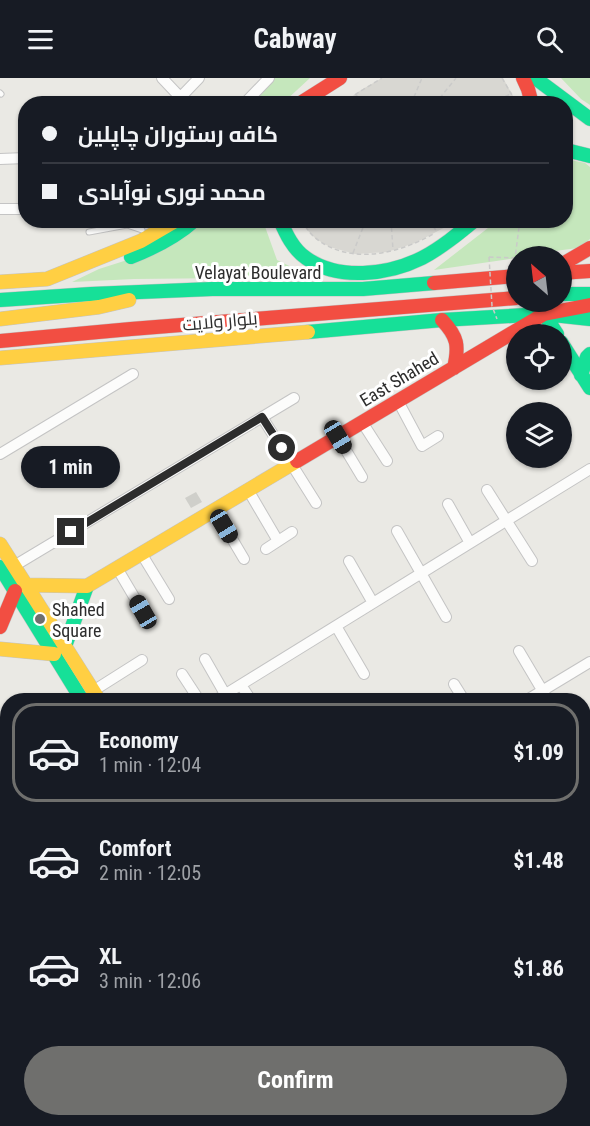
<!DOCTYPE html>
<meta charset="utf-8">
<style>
body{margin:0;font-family:"Roboto Condensed",Cairo,sans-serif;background:#242831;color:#f1f3f6;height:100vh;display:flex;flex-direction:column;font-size:22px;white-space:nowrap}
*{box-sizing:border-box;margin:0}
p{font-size:20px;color:#9ea1a6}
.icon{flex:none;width:33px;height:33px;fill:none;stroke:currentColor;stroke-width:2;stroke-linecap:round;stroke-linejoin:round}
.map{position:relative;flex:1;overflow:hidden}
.sheet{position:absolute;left:0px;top:615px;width:591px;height:434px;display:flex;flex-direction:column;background:#171b24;border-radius:24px 24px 0 0;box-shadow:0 2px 4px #0004}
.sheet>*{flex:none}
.top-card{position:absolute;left:18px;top:18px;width:555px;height:132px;border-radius:24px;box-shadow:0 2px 4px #0004;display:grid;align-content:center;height:132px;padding:0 24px;background:#171b24}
.needle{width:39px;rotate:332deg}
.controls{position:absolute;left:506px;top:168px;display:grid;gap:12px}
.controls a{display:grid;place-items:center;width:66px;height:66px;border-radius:50%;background:#171b24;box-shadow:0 2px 4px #0004;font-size:30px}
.end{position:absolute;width:27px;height:27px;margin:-14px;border:8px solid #2d2d2d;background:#fff;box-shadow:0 0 0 3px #fff}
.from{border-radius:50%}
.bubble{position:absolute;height:42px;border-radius:21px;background:#171b24;box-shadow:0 2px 4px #0004;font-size:20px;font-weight:700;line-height:42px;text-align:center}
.car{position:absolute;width:18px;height:36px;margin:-18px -9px;border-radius:8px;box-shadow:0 0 4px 2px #0007;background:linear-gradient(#222 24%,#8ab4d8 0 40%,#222 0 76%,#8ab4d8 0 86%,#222 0)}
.top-card b{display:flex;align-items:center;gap:21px;height:57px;font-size:22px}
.top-card b+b{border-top:2px solid #363941}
.top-card i{width:15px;height:15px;background:#f1f3f6}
ul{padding:10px 0 0;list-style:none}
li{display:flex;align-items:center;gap:18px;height:99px;margin:0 12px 9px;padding:0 12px;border:3px solid transparent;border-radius:24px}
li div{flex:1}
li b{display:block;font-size:22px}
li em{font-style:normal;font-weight:700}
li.current{border-color:#6f6f6d}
li>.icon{width:54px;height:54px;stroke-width:1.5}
.action{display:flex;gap:12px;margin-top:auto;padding:12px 24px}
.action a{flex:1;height:69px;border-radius:36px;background:#6f6f6d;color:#fff;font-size:24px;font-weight:700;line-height:69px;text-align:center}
header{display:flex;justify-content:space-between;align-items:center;height:78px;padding:0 24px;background:#171b24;font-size:27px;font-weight:700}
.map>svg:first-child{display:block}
</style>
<header><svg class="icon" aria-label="menu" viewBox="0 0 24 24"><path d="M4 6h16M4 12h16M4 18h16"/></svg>Cabway<svg class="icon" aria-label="search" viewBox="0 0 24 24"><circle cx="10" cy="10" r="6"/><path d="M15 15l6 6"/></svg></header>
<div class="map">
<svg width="590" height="1048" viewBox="0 0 590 1048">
<rect width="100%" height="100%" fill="#eae9e4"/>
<path fill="#c5e7bc" d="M274,0h36l-27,25 -35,1z
M561,0h29v27l-9,-6z
M566,81l19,4 5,4v72l-12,9 -62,8v2l-82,12 63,-49 69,-1z
M201,142l62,1 14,39 35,17 -178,2 -62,3 27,-13 69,-22z"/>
<path fill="#d8d7d2" d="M382,0h121l14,25h-174l18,-13z
M302,143h155l-42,22 -28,9 -32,2 -25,-7 -14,-8 -7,-7z"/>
<path fill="#cfcfca" d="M196,414l6,10 -11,6 -6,-10z"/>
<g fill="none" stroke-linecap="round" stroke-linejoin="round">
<g stroke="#c4c4c4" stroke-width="7">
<path id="lane" d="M0,15l1,1
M120,25l1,1
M89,154l38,-7 15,5"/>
</g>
<g stroke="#c4c4c4" stroke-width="12">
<path id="street" d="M162,0l18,19
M174,26l25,-26
M244,26l25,-26
M0,81l26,-1
M0,131h26
M398,323l24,45 16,-10
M262,339l54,86
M362,344l25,39
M338,359l24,40
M0,376l133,-80
M248,412l30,51
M487,412l45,71
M448,426l22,39
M215,432l29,49
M397,453l49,86
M266,471l26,-17
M141,475l28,46
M349,483l24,42
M14,488l280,-168
M117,490l26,44
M336,548l28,48
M519,573l29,49
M205,581l20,35
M182,596l17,26
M454,606l10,16
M241,607l10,15
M93,613l49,-31
M216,622l374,-231
M527,622l63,-38
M0,757l8,-4
M584,772l6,-4
M584,828l6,-4
M0,895l8,13
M584,920l6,11
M0,946l8,-5
M584,979l6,-4
M222,1041l4,7
M421,1041l4,7
M458,1041l4,7
M513,1041l4,7
M576,1041l4,7
M137,1048l11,-7
M233,1048l9,-5
M474,1048l11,-7"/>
</g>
<g stroke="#c4c4c4" stroke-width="15">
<path id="fast" d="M535,0l55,41
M566,72l24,6
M280,142c6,14 13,29 26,38 32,23 82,17 116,0 19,-10 36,-24 53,-38
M131,179c23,-9 45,-20 64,-37
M561,216h29
M0,222l91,-6 121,-5h151l71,-6
M544,236l13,20
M308,254l134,-12 102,-6 46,5
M561,264l29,46
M581,297l6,-18 3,-3
M0,489l82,133
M65,568l22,-60
M343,1041l4,7"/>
</g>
<g stroke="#c4c4c4" stroke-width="15">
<path id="slow" d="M0,204l47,-3 94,-38 36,-21
M0,241l99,-12 30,-7
M0,280l308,-26
M0,466l99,156
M26,507l61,1
M87,508l210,-125
M0,571l54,5
M357,1041l5,7"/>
</g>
<g stroke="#c4c4c4" stroke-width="15">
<path id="jam" d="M523,0l5,11 4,15
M299,26l41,-26
M561,187l29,-17
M561,195l29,-2
M434,205l82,-7
M442,242c16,17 17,26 12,48
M0,263l131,-12 385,-31
M297,383l247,-147 46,-9
M0,549l15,-36"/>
</g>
<path stroke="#cacac9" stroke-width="1.5" stroke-dasharray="4.5 3" stroke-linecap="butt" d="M502,0l15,26
M356,16l5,10
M343,26l13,-10 26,-16
M411,26l11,-26
M435,26l21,-26
M492,26l20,-11
M302,142c5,11 12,18 22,24 35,20 78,8 111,-11
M391,142l2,30
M429,142l8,12
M353,175l13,-33
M489,179l26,1 5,-38"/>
<use href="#lane" stroke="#fcfcfb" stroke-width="5"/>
<use href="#street" stroke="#fcfcfb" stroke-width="10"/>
<use href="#fast" stroke="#16e098" stroke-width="14"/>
<use href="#slow" stroke="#ffcf43" stroke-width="14"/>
<use href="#jam" stroke="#f24e42" stroke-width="14"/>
<path stroke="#cacac9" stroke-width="1.5" stroke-dasharray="4.5 3" stroke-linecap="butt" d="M489,179l3,49 5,13"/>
</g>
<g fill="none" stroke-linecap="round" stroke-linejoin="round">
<path stroke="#2d2d2d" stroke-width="8" d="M71,454l191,-115 20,31"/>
</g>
<circle fill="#6f6f6d" stroke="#fff" stroke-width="2" cx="40" cy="541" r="6"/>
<g text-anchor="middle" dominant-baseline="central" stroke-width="6" stroke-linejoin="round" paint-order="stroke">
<g font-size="18" fill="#2d2d2d" stroke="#fff">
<text x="258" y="194">Velayat Boulevard</text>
<text transform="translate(220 243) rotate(-5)">بلوار ولایت</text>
<text transform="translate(399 301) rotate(-31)">East Shahed</text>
</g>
<g font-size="18" fill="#2d2d2d" stroke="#fff" text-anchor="start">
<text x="52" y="531">Shahed<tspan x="52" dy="21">Square</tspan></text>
</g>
</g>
</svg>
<div class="controls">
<a><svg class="needle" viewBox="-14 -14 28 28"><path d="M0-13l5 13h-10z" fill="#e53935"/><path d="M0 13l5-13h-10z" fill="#9ea1a6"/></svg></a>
<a><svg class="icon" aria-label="locate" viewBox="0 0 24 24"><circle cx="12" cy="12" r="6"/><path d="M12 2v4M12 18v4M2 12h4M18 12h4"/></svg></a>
<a><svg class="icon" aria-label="layers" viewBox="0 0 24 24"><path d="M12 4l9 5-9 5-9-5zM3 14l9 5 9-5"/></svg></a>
</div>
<i class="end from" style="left:282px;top:370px"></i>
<i class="end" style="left:71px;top:454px"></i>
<div class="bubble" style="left:21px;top:368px;width:99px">1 min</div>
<i class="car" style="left:338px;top:359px;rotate:149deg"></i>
<i class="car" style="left:224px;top:448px;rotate:149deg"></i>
<i class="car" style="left:143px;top:534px;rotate:330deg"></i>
<div class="top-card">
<b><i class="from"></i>کافه رستوران چاپلین</b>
<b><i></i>محمد نوری نوآبادی</b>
</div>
<section class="sheet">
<ul>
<li class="current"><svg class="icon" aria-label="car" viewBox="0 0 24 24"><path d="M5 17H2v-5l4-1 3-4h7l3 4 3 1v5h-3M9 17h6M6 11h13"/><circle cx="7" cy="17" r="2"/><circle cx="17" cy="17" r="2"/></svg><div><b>Economy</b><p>1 min · 12:04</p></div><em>$1.09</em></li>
<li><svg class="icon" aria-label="car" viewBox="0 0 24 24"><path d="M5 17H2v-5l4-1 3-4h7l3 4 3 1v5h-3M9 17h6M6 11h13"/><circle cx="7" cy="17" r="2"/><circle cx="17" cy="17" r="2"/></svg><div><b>Comfort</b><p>2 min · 12:05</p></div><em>$1.48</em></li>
<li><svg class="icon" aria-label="car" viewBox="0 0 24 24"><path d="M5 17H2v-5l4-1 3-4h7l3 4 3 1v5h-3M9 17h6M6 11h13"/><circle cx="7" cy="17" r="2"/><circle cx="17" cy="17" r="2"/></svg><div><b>XL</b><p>3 min · 12:06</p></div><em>$1.86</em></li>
</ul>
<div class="action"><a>Confirm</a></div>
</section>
</div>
